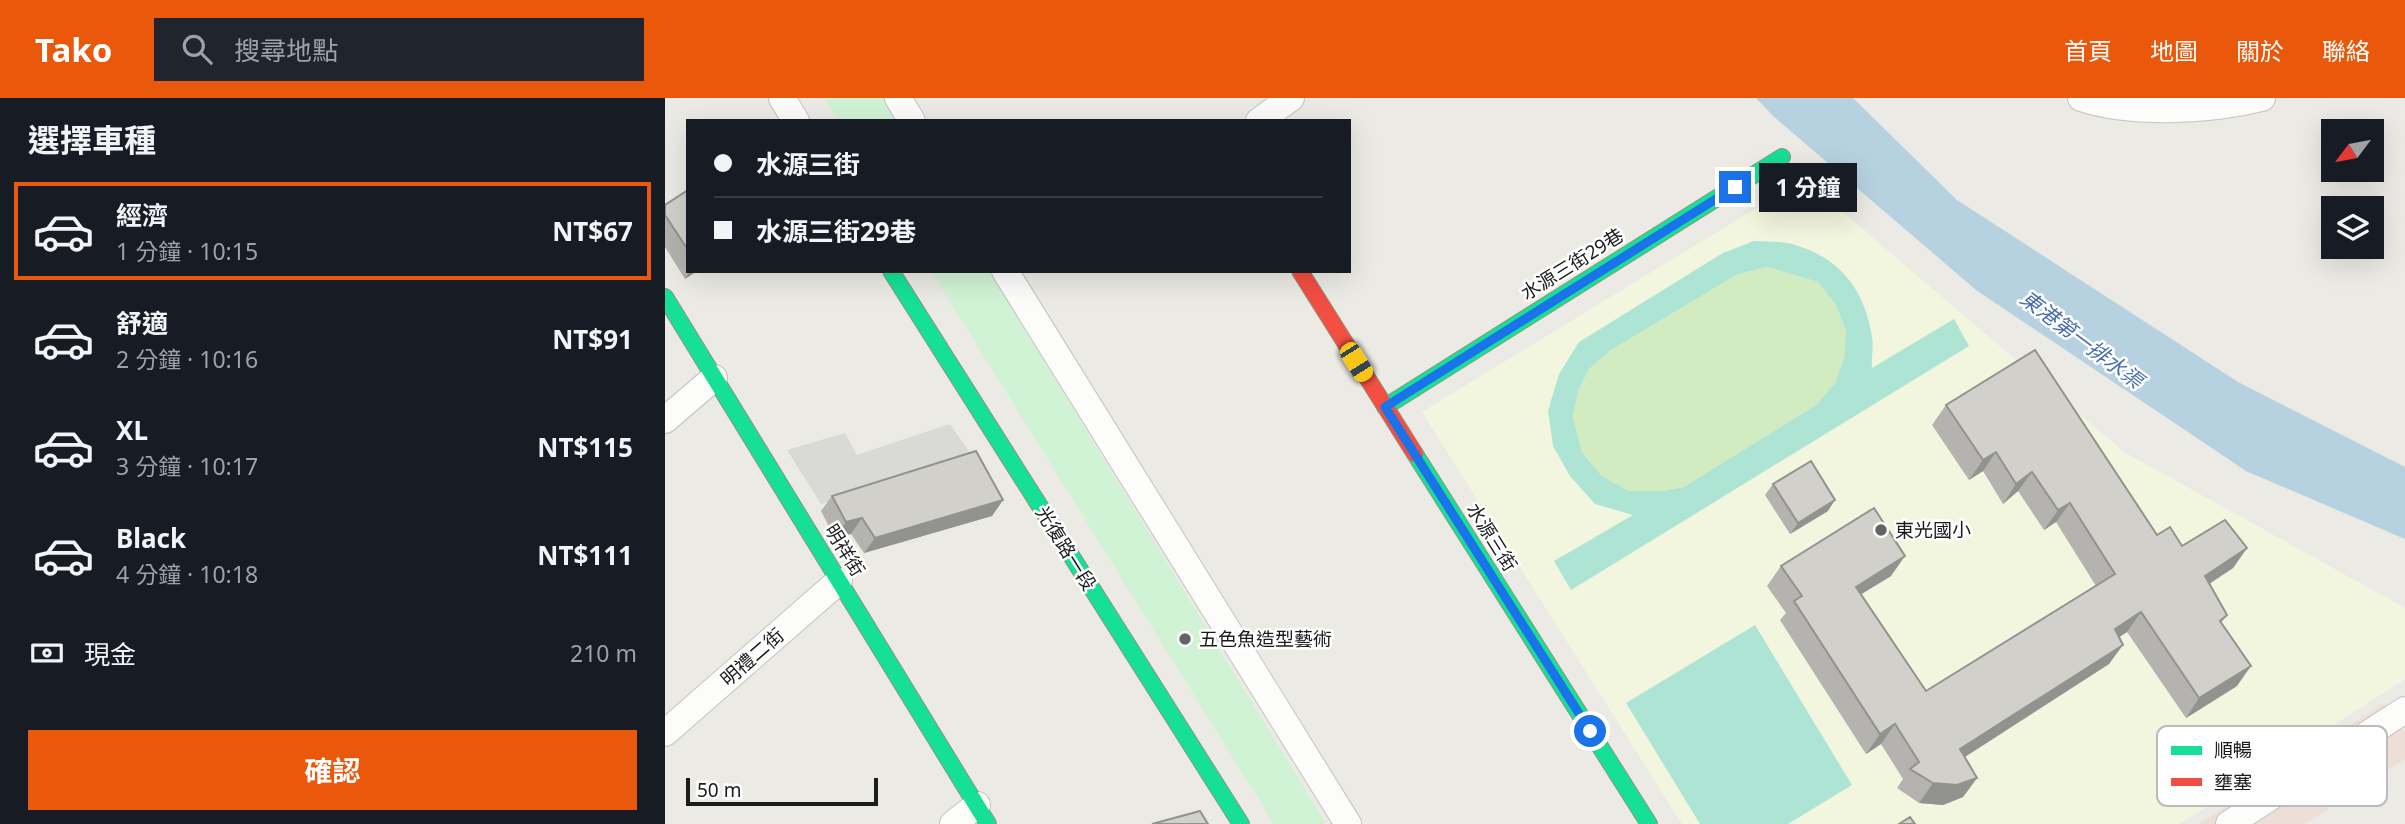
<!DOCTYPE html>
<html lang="zh-TW">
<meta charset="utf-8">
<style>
body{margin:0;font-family:"Noto Sans","Noto Sans TC",sans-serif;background:#20242c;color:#f1f3f6;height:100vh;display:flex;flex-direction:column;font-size:26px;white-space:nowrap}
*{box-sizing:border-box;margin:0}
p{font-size:23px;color:#9ea1a6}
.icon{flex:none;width:38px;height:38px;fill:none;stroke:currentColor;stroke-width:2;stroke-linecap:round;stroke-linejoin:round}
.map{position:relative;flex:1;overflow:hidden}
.side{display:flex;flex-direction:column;background:#171b24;width:665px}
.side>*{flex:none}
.hud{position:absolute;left:21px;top:21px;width:665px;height:154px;border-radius:0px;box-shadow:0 7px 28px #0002;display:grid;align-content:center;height:154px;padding:0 28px;background:#171b24}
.needle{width:46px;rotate:238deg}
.fabs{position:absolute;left:1656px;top:21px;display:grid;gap:14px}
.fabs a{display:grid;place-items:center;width:63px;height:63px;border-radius:0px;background:#171b24;box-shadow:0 7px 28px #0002;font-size:35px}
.scale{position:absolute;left:21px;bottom:18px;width:192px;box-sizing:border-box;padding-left:7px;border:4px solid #1c1c1c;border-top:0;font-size:19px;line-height:24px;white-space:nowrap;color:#1c1c1c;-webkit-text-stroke:5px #fff;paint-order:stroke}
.end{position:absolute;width:32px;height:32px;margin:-16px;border:9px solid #1a73e8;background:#fff;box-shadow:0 0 0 4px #fff}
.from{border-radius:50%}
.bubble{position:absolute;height:49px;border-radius:0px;background:#171b24;box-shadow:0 7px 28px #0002;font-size:23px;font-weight:700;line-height:49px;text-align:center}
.car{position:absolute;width:21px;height:42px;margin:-21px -10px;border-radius:9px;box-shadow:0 0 5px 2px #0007;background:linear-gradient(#f5c518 24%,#345 0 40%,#f5c518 0 76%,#345 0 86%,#f5c518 0)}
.hud b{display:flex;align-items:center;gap:24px;height:66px;font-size:26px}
.hud b+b{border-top:2px solid #363941}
.hud i{width:18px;height:18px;background:#f1f3f6}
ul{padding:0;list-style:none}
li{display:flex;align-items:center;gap:21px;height:98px;margin:0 14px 10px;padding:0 14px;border:4px solid transparent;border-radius:0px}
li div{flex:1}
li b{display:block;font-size:26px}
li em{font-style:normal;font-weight:700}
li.active{border-color:#ea580c}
li>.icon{width:63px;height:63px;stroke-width:1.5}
h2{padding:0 28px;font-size:32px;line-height:84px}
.pay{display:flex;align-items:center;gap:18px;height:77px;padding:0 28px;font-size:26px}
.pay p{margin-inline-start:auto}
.action{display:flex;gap:14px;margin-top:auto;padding:14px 28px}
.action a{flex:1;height:80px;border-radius:0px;background:#ea580c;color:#fff;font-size:28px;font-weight:700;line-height:80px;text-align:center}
header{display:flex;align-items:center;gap:42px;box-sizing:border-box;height:98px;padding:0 35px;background:#ea580c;color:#fff}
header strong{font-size:33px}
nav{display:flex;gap:38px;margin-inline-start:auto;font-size:24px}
.search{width:490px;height:63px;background:#20242c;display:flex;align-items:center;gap:18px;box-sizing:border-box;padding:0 24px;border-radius:0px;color:#9ea1a6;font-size:26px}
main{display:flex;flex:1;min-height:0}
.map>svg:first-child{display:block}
</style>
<header>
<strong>Tako</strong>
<div class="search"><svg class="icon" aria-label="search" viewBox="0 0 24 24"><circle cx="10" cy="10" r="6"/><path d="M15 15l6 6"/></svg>搜尋地點</div>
<nav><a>首頁</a><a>地圖</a><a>關於</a><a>聯絡</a></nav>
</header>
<main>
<section class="side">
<h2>選擇車種</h2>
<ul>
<li class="active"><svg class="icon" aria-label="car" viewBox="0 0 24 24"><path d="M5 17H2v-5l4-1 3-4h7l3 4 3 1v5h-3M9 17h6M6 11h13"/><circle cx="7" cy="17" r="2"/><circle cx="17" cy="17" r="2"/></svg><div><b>經濟</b><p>1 分鐘 · 10:15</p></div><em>NT$67</em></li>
<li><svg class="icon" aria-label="car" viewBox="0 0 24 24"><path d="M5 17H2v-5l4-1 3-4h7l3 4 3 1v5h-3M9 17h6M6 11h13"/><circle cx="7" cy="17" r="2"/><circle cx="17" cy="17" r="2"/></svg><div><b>舒適</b><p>2 分鐘 · 10:16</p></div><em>NT$91</em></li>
<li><svg class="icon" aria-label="car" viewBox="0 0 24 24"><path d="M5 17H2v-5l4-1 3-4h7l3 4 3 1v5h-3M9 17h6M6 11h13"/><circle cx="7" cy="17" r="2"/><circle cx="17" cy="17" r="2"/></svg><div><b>XL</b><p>3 分鐘 · 10:17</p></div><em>NT$115</em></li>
<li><svg class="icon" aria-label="car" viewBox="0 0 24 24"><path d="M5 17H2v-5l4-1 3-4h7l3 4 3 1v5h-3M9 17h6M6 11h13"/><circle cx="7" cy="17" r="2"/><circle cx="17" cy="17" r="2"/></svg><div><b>Black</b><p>4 分鐘 · 10:18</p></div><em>NT$111</em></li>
</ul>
<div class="pay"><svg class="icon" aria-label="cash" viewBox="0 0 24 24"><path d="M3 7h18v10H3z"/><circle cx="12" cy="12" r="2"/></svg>現金<p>210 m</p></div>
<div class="action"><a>確認</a></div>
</section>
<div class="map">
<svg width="1740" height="726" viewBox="0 0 1740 726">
<rect width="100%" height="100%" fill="#ebeae4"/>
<path fill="#eeded8" d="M1719,605l21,29v27l-100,65h-106z"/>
<path fill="#f3f6de" d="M1139,81l320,273 281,156v71l-225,145h-498l-260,-412z"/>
<path fill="#d2ebc1" d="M1102,169l51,15 18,23 10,26 -2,27 -9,25 -19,22 -132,82 -21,4h-34l-27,-15 -20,-24 -9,-35 5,-26 11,-22 22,-19 127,-76z"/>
<path fill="#d1f3d5" d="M159,0h59l14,23h-59z
M266,173h58l337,553h-52z"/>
<path fill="#aee4d4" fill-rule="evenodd" d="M1089,143c12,1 26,0 38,3 47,13 72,44 80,92 2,10 -1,22 0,32l82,-49 15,27 -398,244 -17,-29 79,-46 -38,-11 -25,-28 -17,-30 -5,-35 11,-37 20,-32 144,-89zM1102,169l51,15 18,23 10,26 -2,27 -9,25 -19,22 -132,82 -21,4h-34l-27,-15 -20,-24 -9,-35 5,-26 11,-22 22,-19 127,-76z
M1090,527l97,160 -64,39h-88l-74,-121z"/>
<path fill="#d9d9d6" d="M285,326l26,38 -155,42 -34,-54 58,-17 12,22z"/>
<path fill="#b6d2e0" d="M1091,0h97l104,102 281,182 167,85v72l-159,-68 -270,-181 -203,-174z"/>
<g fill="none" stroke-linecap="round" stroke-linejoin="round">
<g stroke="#c3c3c0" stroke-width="28">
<path id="street" d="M117,0l14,23
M233,0l14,23
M1416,0c51,17 129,13 181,0
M594,23l32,-23
M340,173l343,553
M0,322l49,-42
M0,635l174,-152
M288,726l24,-19
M1564,726l176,-114"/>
</g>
<g stroke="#90957c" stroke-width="18">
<path id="fast" d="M226,173l350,553
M0,199l323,527
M720,309l397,-250
M750,356l234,370"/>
</g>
<g stroke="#90957c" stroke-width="18">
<path id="jam" d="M635,173l115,183"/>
</g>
<use href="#street" stroke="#fcfcfb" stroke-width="26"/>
<use href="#fast" stroke="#16e098" stroke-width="16"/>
<use href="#jam" stroke="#f24e42" stroke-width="16"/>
</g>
<path fill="#b4b3af" d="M23,92v81h9l-12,8 -20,-32v-42z
M1281,307l211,130 25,11 65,2 -14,20 -24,16 18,31 -6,8 16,63 -51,32 -59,-86 -8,5 -10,27 -144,93 12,21 -14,19 -20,8 -24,-2 -22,-15 6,-9 -22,-35 -15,10 -86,-134 6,-7 -19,-27 14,-20 110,10 -30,18 65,97 170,-105 -40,-64 -12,8 -26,-39 -15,13 -20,-33 -14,9 -37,-55z
M1108,386l55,27 -38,23 -25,-39z
M167,398l171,4 -11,16 -128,37 -13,-19 -16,4 -14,-27z"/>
<path fill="#92928e" d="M25,173h7l-12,8z
M1331,354l-13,19 -14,9 14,-20z
M1367,374l-14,19 -15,13 13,-20z
M338,402l-11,16 -128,37 11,-15z
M1170,402l-7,11 -38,23 8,-11z
M1405,405l-14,19 -12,8 14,-20z
M197,420l-11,16 -16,4 11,-16z
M1582,450l-14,20 -42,28 14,-20z
M1240,458l-14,20 -49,30 14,-19z
M1476,514l-14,20 -26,17 14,-20z
M1458,547l-14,19 -163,105 14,-20z
M1586,568l-14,20 -51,32 13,-20z
M1230,626l-14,20 -15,10 14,-20z
M1312,680l-14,19 -20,8 -24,-2 14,-20z"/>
<path fill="#d1d0cb" stroke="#92928e" stroke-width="2" d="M23,92v60l-23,-35v-10z
M1370,252l122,185 13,-8 12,19 43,-26 22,28 -42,28 22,39 -7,6 31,45 -52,32 -58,-86 -26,17 8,16 -163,104 17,29 -20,7 -24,-2 -23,-14 9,-7 -24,-38 -15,10 -86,-133 8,-5 -21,-30 93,-58 31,48 -49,31 70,104 189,-117 -45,-71 -12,7 -26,-38 -16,12 -20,-32 -13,8 -37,-55z
M311,353l27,49 -128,38 -13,-20 -16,4 -14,-26z
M1146,363l24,39 -37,23 -25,-39z
M535,713l8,13h-56z
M1245,719l5,7h-16z"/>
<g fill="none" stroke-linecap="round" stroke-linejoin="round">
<path stroke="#1a73e8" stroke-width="9" d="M925,633l-205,-324 350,-220"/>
</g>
<g fill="#646462" stroke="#fff" stroke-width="2.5">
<circle cx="1216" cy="432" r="7"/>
<circle cx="520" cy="541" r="7"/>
</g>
<g text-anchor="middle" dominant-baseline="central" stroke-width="5" stroke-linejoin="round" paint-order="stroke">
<g font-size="19" fill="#1c1c1c" stroke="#fff">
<text transform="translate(907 166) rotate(-32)">水源三街29巷</text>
<text transform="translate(827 439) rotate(58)">水源三街</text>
<text transform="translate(401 450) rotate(58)">光復路一段</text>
<text transform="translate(180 452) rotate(58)">明祥街</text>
<text transform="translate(87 559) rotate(-41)">明禮二街</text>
</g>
<g font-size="19" fill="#1c1c1c" stroke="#fff" text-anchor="start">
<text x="1230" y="432">東光國小</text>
<text x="534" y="541">五色魚造型藝術</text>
</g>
<g font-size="21" font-style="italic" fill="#466dae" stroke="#fff">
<text transform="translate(1417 241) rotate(37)">東港第一排水渠</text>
</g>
</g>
<rect x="1492" y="628" width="230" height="80" rx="10" fill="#fff" stroke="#bbb" stroke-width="2"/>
<rect x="1506" y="648" width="31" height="9" fill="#16e098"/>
<rect x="1506" y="680" width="31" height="8" fill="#f24e42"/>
<g font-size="19" fill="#1c1c1c">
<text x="1549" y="659">順暢</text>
<text x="1549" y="691">壅塞</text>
</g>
</svg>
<div class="fabs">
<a><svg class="needle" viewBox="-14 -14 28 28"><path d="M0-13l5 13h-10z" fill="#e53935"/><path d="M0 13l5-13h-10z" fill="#9ea1a6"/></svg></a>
<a><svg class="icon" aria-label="layers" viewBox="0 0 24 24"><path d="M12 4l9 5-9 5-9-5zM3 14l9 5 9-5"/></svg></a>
</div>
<div class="scale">50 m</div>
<i class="end from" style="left:925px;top:633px"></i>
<i class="end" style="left:1070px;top:89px"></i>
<div class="bubble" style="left:1094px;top:65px;width:98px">1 分鐘</div>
<i class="car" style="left:691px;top:264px;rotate:148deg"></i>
<div class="hud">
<b><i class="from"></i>水源三街</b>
<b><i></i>水源三街29巷</b>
</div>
</div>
</main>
